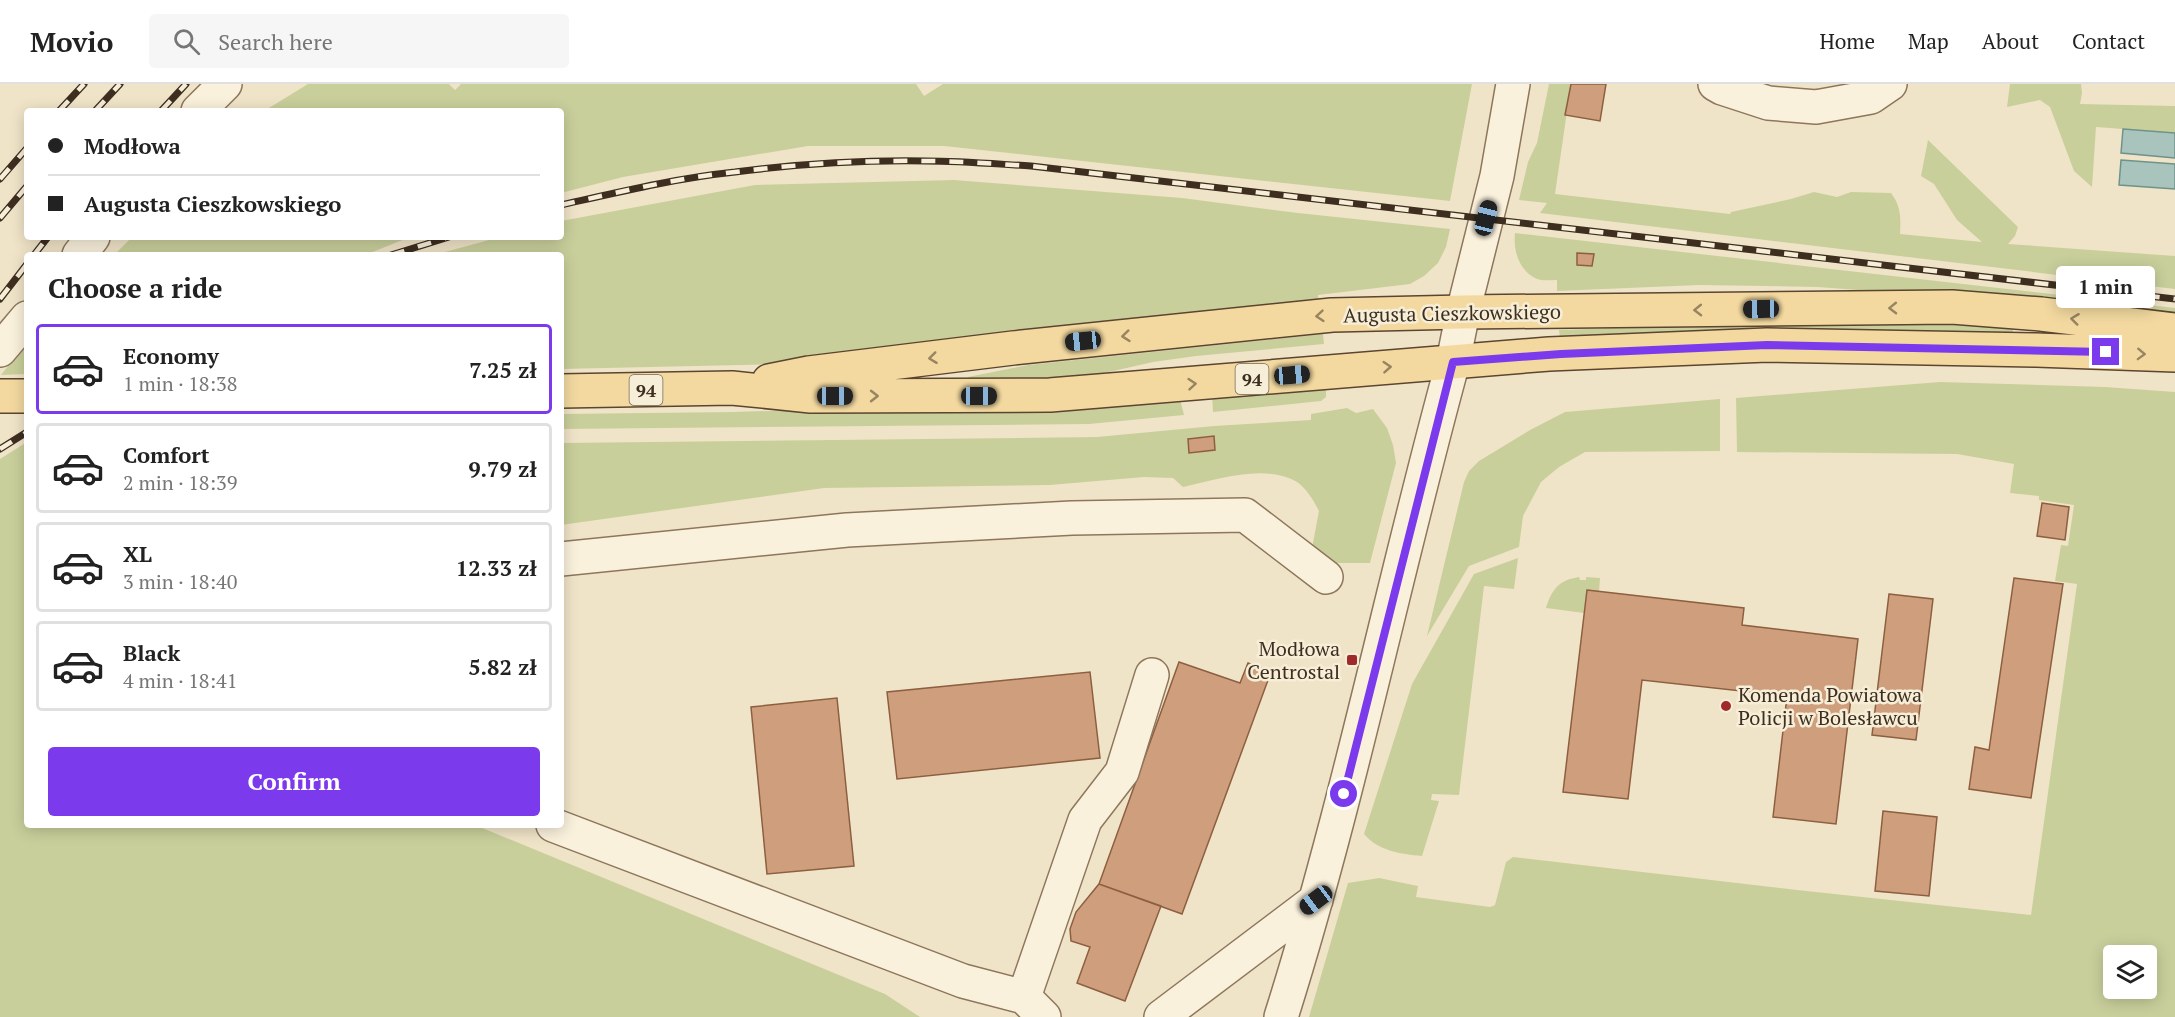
<!DOCTYPE html>
<meta charset="utf-8">
<style>
body{margin:0;font-family:"PT Serif",serif;background:#f6f6f6;color:#222;height:100vh;display:flex;flex-direction:column;font-size:22px;white-space:nowrap}
*{box-sizing:border-box;margin:0}
p{font-size:20px;color:#767676}
.icon{flex:none;width:33px;height:33px;fill:none;stroke:currentColor;stroke-width:2;stroke-linecap:round;stroke-linejoin:round}
.map{position:relative;flex:1;overflow:hidden}
.drawer{position:absolute;left:24px;top:168px;width:540px;height:576px;display:flex;flex-direction:column;background:#fff;border-radius:6px;box-shadow:0 3px 15px #0003}
.drawer>*{flex:none}
.guide{position:absolute;left:24px;top:24px;width:540px;height:132px;border-radius:6px;box-shadow:0 3px 15px #0003;display:grid;align-content:center;height:132px;padding:0 24px;background:#fff}
.buttons{position:absolute;left:2103px;top:861px;display:grid;gap:12px}
.buttons a{display:grid;place-items:center;width:54px;height:54px;border-radius:6px;background:#fff;box-shadow:0 3px 15px #0003;font-size:30px}
.end{position:absolute;width:27px;height:27px;margin:-14px;border:8px solid #7c3aed;background:#fff;box-shadow:0 0 0 3px #fff}
.from{border-radius:50%}
.bubble{position:absolute;height:42px;border-radius:6px;background:#fff;box-shadow:0 3px 15px #0003;font-size:20px;font-weight:700;line-height:42px;text-align:center}
.car{position:absolute;width:18px;height:36px;margin:-18px -9px;border-radius:8px;box-shadow:0 0 4px 2px #0007;background:linear-gradient(#222 24%,#8ab4d8 0 40%,#222 0 76%,#8ab4d8 0 86%,#222 0)}
.guide b{display:flex;align-items:center;gap:21px;height:57px;font-size:22px}
.guide b+b{border-top:2px solid #e0e0e0}
.guide i{width:15px;height:15px;background:#222}
ul{padding:0;list-style:none}
li{display:flex;align-items:center;gap:18px;height:90px;margin:0 12px 9px;padding:0 12px;border:3px solid #e0e0e0;border-radius:6px}
li div{flex:1}
li b{display:block;font-size:22px}
li em{font-style:normal;font-weight:700}
li.on{border-color:#7c3aed}
li>.icon{width:54px;height:54px;stroke-width:1.5}
h2{padding:0 24px;font-size:27px;line-height:72px}
.primary-button{display:flex;gap:12px;margin-top:auto;padding:12px 24px}
.primary-button a{flex:1;height:69px;border-radius:6px;background:#7c3aed;color:#fff;font-size:24px;font-weight:700;line-height:69px;text-align:center}
header{display:flex;align-items:center;gap:36px;box-sizing:border-box;height:84px;padding:0 30px;background:#fff;border-bottom:2px solid #e0e0e0}
header strong{font-size:28px}
nav{display:flex;gap:33px;margin-inline-start:auto;font-size:21px}
.search{width:420px;height:54px;background:#f6f6f6;display:flex;align-items:center;gap:15px;box-sizing:border-box;padding:0 21px;border-radius:6px;color:#767676;font-size:22px}
.map>svg:first-child{display:block}
</style>
<header>
<strong>Movio</strong>
<div class="search"><svg class="icon" aria-label="search" viewBox="0 0 24 24"><circle cx="10" cy="10" r="6"/><path d="M15 15l6 6"/></svg>Search here</div>
<nav><a>Home</a><a>Map</a><a>About</a><a>Contact</a></nav>
</header>
<div class="map">
<svg width="2175" height="933" viewBox="0 0 2175 933">
<rect width="100%" height="100%" fill="#f0e4c8"/>
<path fill="#c9cf9b" fill-rule="evenodd" d="M308,0h141l6,6 6,-6h455l8,12 19,-12h529l-22,117 -506,-55h-136l-185,31 -62,16v-82h-297z
M1549,0h22l-16,110 175,20 1,-2 60,-13 23,-7 23,5 14,-5 40,1c10,13 10,25 9,41l82,8 -25,-22 -23,-36 -13,-8 7,-36 90,87 -3,9 -7,8 167,12v33l-635,-76 7,-10 -28,-3 9,-38 9,-19z
M2010,0h71l1,9 -2,11 95,2v27l-79,-6 -4,60 -18,-16 -24,-64 -10,-7 -33,7z
M954,96l228,18 116,15 152,16 -4,18 -8,16 -14,13 -14,8 -92,11 1,10 -528,59 -230,5v-114h-127l66,-18h61v-16l194,-36z
M1515,149l660,75v11l-149,-17 -209,-15 -118,-2 -142,6v-11c-6,0 -15,1 -20,-1 -18,-8 -24,-28 -22,-46z
M132,153h278l-45,18h-251z
M1928,235l85,8v5l-269,-1 -184,8 -1,-9 185,-7z
M1323,250l1,10 -128,12 -43,6 -66,15 -112,6 -7,-6 60,-12z
M26,259l1,31 -26,1z
M1326,298v15l-5,4 -108,11 -1,-18z
M1940,298l165,5 70,5v625h-866l39,-134 31,-5 39,8 -2,11 74,10 5,-2 11,-43 7,-5 284,33 234,25 46,-331 -22,-3 6,-36 7,1 6,-41 -35,-5v-4l-29,-3 4,-29 -57,-10 -220,-2 -1,-54zM2114,872h32v32h-32z
M1180,315l4,16 -95,9 -528,5v-15l172,-2z
M1720,315v52l-135,1 -26,15 -18,15 -18,34 -4,31 -50,19 -42,70 37,-154 5,-11 10,-10 51,-31 35,-18z
M1347,324l9,5 17,-4 14,19 6,17 3,18 -26,100h-41l-19,-4 9,-48c-5,-10 -13,-23 -22,-29 -32,-19 -80,-2 -114,5l-10,-9 -29,-1 -94,8 -226,3 -263,37v-82l536,-6 117,-11 97,-6v-6zM1214,352l1,14 -25,3 -2,-15z
M27,358v383h448l410,169 35,23h-920v-558z
M1518,474l-4,31 -30,-3 -25,209 -27,-1 -1,6 8,1 -17,55c-21,-2 -44,-5 -58,-22l48,-150 62,-110z
M1579,493l1,3h6v-3l14,1 -1,14 -12,-2 -3,23 -38,-5c6,-19 13,-28 33,-31z"/>
<path fill="#a9c4bc" stroke="#6f938a" stroke-width="1.5" d="M2123,45l52,4v25l-54,-5z
M2121,76l54,4v25l-56,-4z"/>
<path fill="#cf9f7d" stroke="#8d5f41" stroke-width="1.5" d="M1571,0h35l-6,37 -35,-6z
M1577,169l17,1 -2,12 -15,-1z
M1214,352l1,14 -26,3 -1,-14z
M2042,419l27,4 -4,33 -28,-4z
M2014,494l49,6 -32,214 -62,-9 6,-42 14,3z
M1587,506l157,18 -2,17 116,14 -22,185 -63,-7 14,-121 -145,-16 -14,119 -65,-7z
M1889,510l44,5 -17,141 -44,-5z
M1179,578l61,21 8,-20 23,9 -89,242 -83,-30z
M1090,588l10,86 -203,21 -10,-87z
M837,614l17,168 -87,8 -16,-167z
M1883,727l54,6 -8,79 -54,-5z
M1099,800l62,22 -36,95 -48,-18 13,-36 -19,-6 -1,-12 6,-17z"/>
<g fill="none" stroke-linecap="round" stroke-linejoin="round">
<g stroke="#8d765c" stroke-width="36">
<path id="minor" d="M1715,0l7,4 46,15 48,4 55,-10 19,-13
M198,27l27,-27
M79,171l14,-18
M0,266l27,-32
M561,475l286,-29 225,-12 173,-3 81,62
M553,741l410,156 61,16 20,20
M1024,913l61,-177 37,-48 30,-97
M1161,933l155,-117
M1281,933c68,-215 112,-437 172,-655l10,-50 34,-136 16,-92"/>
</g>
<g stroke="#5b4430" stroke-width="36">
<path id="major" d="M769,297l40,-8 204,-25 319,-33 131,-3 489,-5 89,7 134,16
M561,307l171,-3 79,8 239,-1 499,-41 218,-9 269,5 139,5
M0,312h27"/>
</g>
<use href="#minor" stroke="#faf1dc" stroke-width="33"/>
<use href="#major" stroke="#f3d9a0" stroke-width="33"/>
<g stroke="#3d2e20" stroke-width="7">
<path id="rail" d="M59,27l25,-27
M95,27l25,-27
M161,27l25,-27
M0,95l27,-31
M561,121c58,-13 116,-27 174,-33 63,-8 128,-12 191,-11 35,0 70,3 105,5l1144,133
M0,134l27,-32
M34,171l14,-18
M391,171l58,-18
M0,215l27,-35
M0,365l27,-17"/>
</g>
<use href="#rail" stroke="#f7eed8" stroke-width="4.5" stroke-dasharray="14" stroke-linecap="butt"/>
</g>
<defs><path id="oneway-chevron" d="M-2-3.5L2.5 0L-2 3.5" fill="none" stroke-width="1.6" stroke-linecap="round" stroke-linejoin="round" transform="scale(1.5)"/></defs>
<g stroke="#988460">
<use href="#oneway-chevron" transform="translate(1893 224) rotate(179)"/>
<use href="#oneway-chevron" transform="translate(1698 226) rotate(179)"/>
<use href="#oneway-chevron" transform="translate(1320 232) rotate(175)"/>
<use href="#oneway-chevron" transform="translate(2075 235) rotate(-173)"/>
<use href="#oneway-chevron" transform="translate(1126 252) rotate(174)"/>
<use href="#oneway-chevron" transform="translate(2141 270) rotate(2)"/>
<use href="#oneway-chevron" transform="translate(933 274) rotate(173)"/>
<use href="#oneway-chevron" transform="translate(1387 283) rotate(-4)"/>
<use href="#oneway-chevron" transform="translate(1192 300) rotate(-5)"/>
<use href="#oneway-chevron" transform="translate(874 312)"/>
</g>
<g fill="none" stroke-linecap="round" stroke-linejoin="round">
<path stroke="#7c3aed" stroke-width="8" d="M1344,710l109,-432 108,-8 206,-9 339,7"/>
</g>
<g fill="#9e2a2b" stroke="#f7eed8" stroke-width="2">
<rect x="1346" y="570" width="12" height="12" rx="3"/>
<circle cx="1726" cy="622" r="6"/>
</g>
<g text-anchor="middle" dominant-baseline="central" stroke-width="5" stroke-linejoin="round" paint-order="stroke">
<g fill="#f7eed8" stroke="#756857" stroke-width="1.5">
<rect x="1235.5" y="280" width="33" height="30" rx="4.5"/>
<rect x="629.5" y="291" width="33" height="30" rx="4.5"/>
</g>
<g font-size="18" font-weight="bold" fill="#3d2e20">
<text x="1252" y="295">94</text>
<text x="646" y="306">94</text>
</g>
<g font-size="20" fill="#3d2e20" stroke="#f7eed8">
<text transform="translate(1452 229) rotate(-1)">Augusta Cieszkowskiego</text>
</g>
<g font-size="20" fill="#3d2e20" stroke="#f7eed8" text-anchor="end">
<text x="1340" y="564">Modłowa<tspan x="1340" dy="23">Centrostal</tspan></text>
<text x="1738" y="610" text-anchor="start">Komenda Powiatowa<tspan x="1738" dy="23">Policji w Bolesławcu</tspan></text>
</g>
</g>
</svg>
<div class="buttons">
<a><svg class="icon" aria-label="layers" viewBox="0 0 24 24"><path d="M12 4l9 5-9 5-9-5zM3 14l9 5 9-5"/></svg></a>
</div>
<i class="end from" style="left:1344px;top:710px"></i>
<i class="end" style="left:2106px;top:268px"></i>
<div class="bubble" style="left:2056px;top:182px;width:99px">1 min</div>
<i class="car" style="left:1486px;top:134px;rotate:14deg"></i>
<i class="car" style="left:1761px;top:225px;rotate:269deg"></i>
<i class="car" style="left:1083px;top:257px;rotate:264deg"></i>
<i class="car" style="left:1292px;top:291px;rotate:85deg"></i>
<i class="car" style="left:835px;top:312px;rotate:90deg"></i>
<i class="car" style="left:979px;top:312px;rotate:90deg"></i>
<i class="car" style="left:1316px;top:816px;rotate:233deg"></i>
<div class="guide">
<b><i class="from"></i>Modłowa</b>
<b><i></i>Augusta Cieszkowskiego</b>
</div>
<section class="drawer">
<h2>Choose a ride</h2>
<ul>
<li class="on"><svg class="icon" aria-label="car" viewBox="0 0 24 24"><path d="M5 17H2v-5l4-1 3-4h7l3 4 3 1v5h-3M9 17h6M6 11h13"/><circle cx="7" cy="17" r="2"/><circle cx="17" cy="17" r="2"/></svg><div><b>Economy</b><p>1 min · 18:38</p></div><em>7.25 zł</em></li>
<li><svg class="icon" aria-label="car" viewBox="0 0 24 24"><path d="M5 17H2v-5l4-1 3-4h7l3 4 3 1v5h-3M9 17h6M6 11h13"/><circle cx="7" cy="17" r="2"/><circle cx="17" cy="17" r="2"/></svg><div><b>Comfort</b><p>2 min · 18:39</p></div><em>9.79 zł</em></li>
<li><svg class="icon" aria-label="car" viewBox="0 0 24 24"><path d="M5 17H2v-5l4-1 3-4h7l3 4 3 1v5h-3M9 17h6M6 11h13"/><circle cx="7" cy="17" r="2"/><circle cx="17" cy="17" r="2"/></svg><div><b>XL</b><p>3 min · 18:40</p></div><em>12.33 zł</em></li>
<li><svg class="icon" aria-label="car" viewBox="0 0 24 24"><path d="M5 17H2v-5l4-1 3-4h7l3 4 3 1v5h-3M9 17h6M6 11h13"/><circle cx="7" cy="17" r="2"/><circle cx="17" cy="17" r="2"/></svg><div><b>Black</b><p>4 min · 18:41</p></div><em>5.82 zł</em></li>
</ul>
<div class="primary-button"><a>Confirm</a></div>
</section>
</div>
